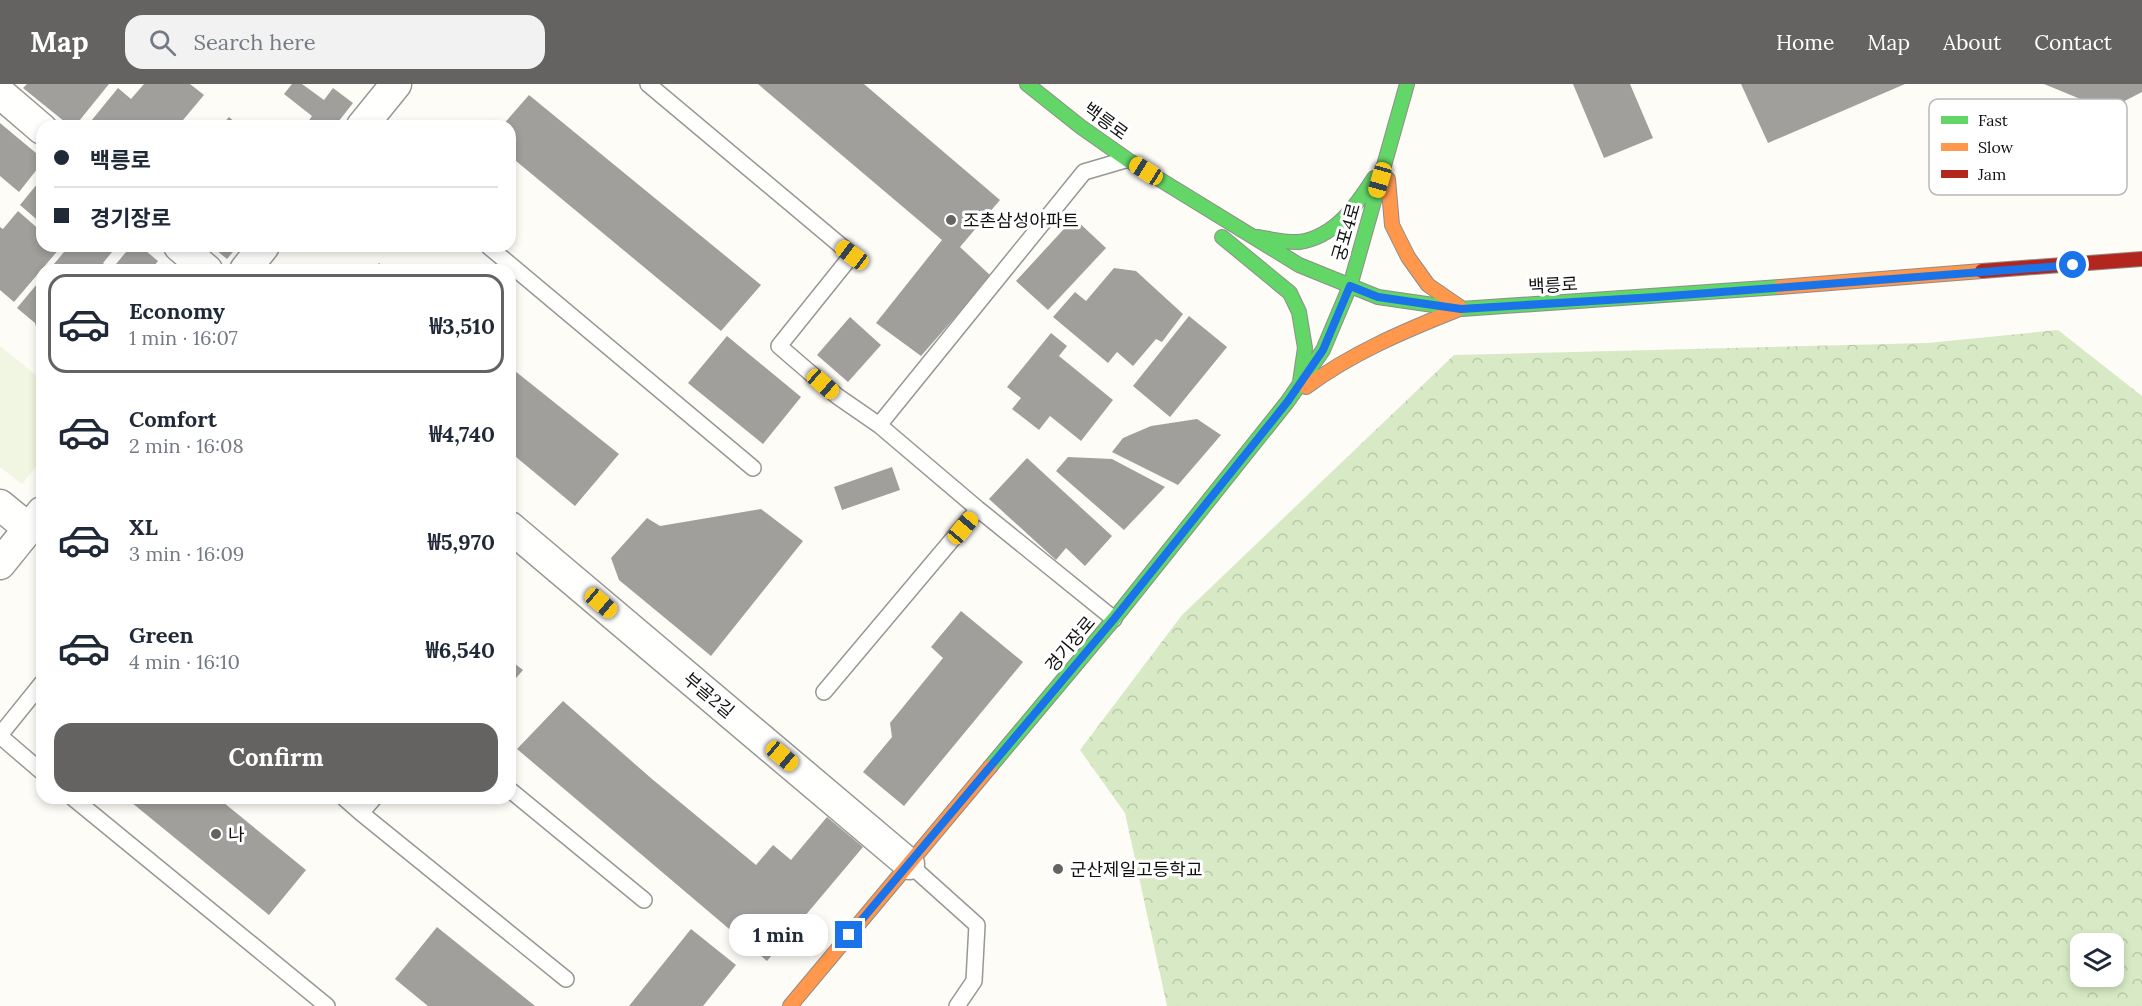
<!DOCTYPE html>
<meta charset="utf-8">
<style>
body{margin:0;font-family:Lora,"Noto Sans KR",serif;background:#f2f2f3;color:#1f2937;height:100vh;display:flex;flex-direction:column;font-size:22px;white-space:nowrap}
*{box-sizing:border-box;margin:0}
p{font-size:20px;color:#747a83}
.icon{flex:none;width:33px;height:33px;fill:none;stroke:currentColor;stroke-width:2;stroke-linecap:round;stroke-linejoin:round}
.map{position:relative;flex:1;overflow:hidden}
.side{position:absolute;left:36px;top:180px;width:480px;height:540px;display:flex;flex-direction:column;background:#fff;border-radius:18px;box-shadow:0 3px 9px #0003}
.side>*{flex:none}
.top-card{position:absolute;left:36px;top:36px;width:480px;height:132px;border-radius:18px;box-shadow:0 3px 9px #0003;display:grid;align-content:center;height:132px;padding:0 18px;background:#fff}
.fabs{position:absolute;left:2070px;top:849px;display:grid;gap:12px}
.fabs a{display:grid;place-items:center;width:54px;height:54px;border-radius:12px;background:#fff;box-shadow:0 3px 9px #0003;font-size:30px}
.end{position:absolute;width:27px;height:27px;margin:-14px;border:8px solid #1a73e8;background:#fff;box-shadow:0 0 0 3px #fff}
.from{border-radius:50%}
.bubble{position:absolute;height:42px;border-radius:18px;background:#fff;box-shadow:0 3px 9px #0003;font-size:20px;font-weight:700;line-height:42px;text-align:center}
.car{position:absolute;width:18px;height:36px;margin:-18px -9px;border-radius:8px;box-shadow:0 0 4px 2px #0007;background:linear-gradient(#f5c518 24%,#345 0 40%,#f5c518 0 76%,#345 0 86%,#f5c518 0)}
.top-card b{display:flex;align-items:center;gap:21px;height:57px;font-size:22px}
.top-card b+b{border-top:2px solid #e0e1e3}
.top-card i{width:15px;height:15px;background:#1f2937}
ul{padding:10px 0 0;list-style:none}
li{display:flex;align-items:center;gap:18px;height:99px;margin:0 12px 9px;padding:0 6px;border:3px solid transparent;border-radius:18px}
li div{flex:1}
li b{display:block;font-size:22px}
li em{font-style:normal;font-weight:700}
li.on{border-color:#646362}
li>.icon{width:54px;height:54px;stroke-width:1.5}
.primary-button{display:flex;gap:12px;margin-top:auto;padding:12px 18px}
.primary-button a{flex:1;height:69px;border-radius:18px;background:#646362;color:#fff;font-size:24px;font-weight:700;line-height:69px;text-align:center}
header{display:flex;align-items:center;gap:36px;box-sizing:border-box;height:84px;padding:0 30px;background:#646362;color:#fff}
header strong{font-size:28px}
nav{display:flex;gap:33px;margin-inline-start:auto;font-size:21px}
.search{width:420px;height:54px;background:#f2f2f3;display:flex;align-items:center;gap:15px;box-sizing:border-box;padding:0 21px;border-radius:18px;color:#747a83;font-size:22px}
.map>svg:first-child{display:block}
</style>
<header>
<strong>Map</strong>
<div class="search"><svg class="icon" aria-label="search" viewBox="0 0 24 24"><circle cx="10" cy="10" r="6"/><path d="M15 15l6 6"/></svg>Search here</div>
<nav><a>Home</a><a>Map</a><a>About</a><a>Contact</a></nav>
</header>
<div class="map">
<svg width="2142" height="922" viewBox="0 0 2142 922">
<defs>
<pattern id="forest-crowns" width="20" height="18" patternUnits="userSpaceOnUse" patternTransform="scale(1.5)"><rect width="20" height="18" fill="#d8eac5"/><path d="M2 6a3 3 0 1 1 6 0M12 15a3 3 0 1 1 6 0" fill="none" stroke="#b8c8a8"/></pattern>
</defs>
<rect width="100%" height="100%" fill="#fdfcf7"/>
<path fill="url(#forest-crowns)" fill-rule="evenodd" d="M2058,246l84,66v610h-975l-42,-193 -45,-63 102,-135 272,-260 473,-12zM2080,860h34v32h-34z"/>
<path fill="#f0f6e1" d="M0,262l42,34v79l-20,25 -22,-17z"/>
<path fill="#a19f9c" d="M27,0h82l-34,42h-5l-47,-38z
M144,0h46l14,11 -26,31h-91l31,-38 13,11z
M292,0h10l22,16 9,-12 20,15 -18,23h-30l7,-10 -28,-22z
M758,0h106l136,116 -40,47 31,29 -70,80 -45,-33 66,-83z
M1573,0h57l23,54 -49,20z
M1741,0h164l-137,59z
M2044,0h98v8l-35,18z
M529,11l232,190 -40,46 -211,-175v-30h-8z
M229,33l10,9h-18z
M0,39l42,35v5l-23,29 -19,-16z
M42,94v46l-22,-19z
M18,127l24,21v14h16l2,2 -46,54 -14,-12v-63l3,2z
M1074,134l32,30 -58,62 -32,-29z
M69,162h48l-14,17 8,7h-62z
M131,162h9l18,15 -7,9h-40z
M211,162h27l-11,13z
M379,179l10,7h-16z
M1114,184l22,3 47,43 -21,28 -6,-3 -23,27 -16,-14 -9,11 -55,-46 22,-25 11,9z
M42,194v67h-1l-6,-22 -18,-15z
M1189,232l38,31 -57,70 -37,-31z
M850,233l31,28 -33,37 -31,-27z
M1051,249l16,13 -8,10 54,44 -32,41 -31,-25 -11,14 -27,-21 9,-11 -14,-11z
M727,252l74,61 -38,47 -75,-61z
M510,283l109,87 -44,52 -65,-54z
M1197,335l24,16 -43,50 -66,-33 11,-14 28,-12z
M1068,373l44,2 53,28 -41,43 -68,-59z
M1027,374l85,78 -27,30 -19,-18 -10,12 -67,-61z
M892,383l8,23 -58,20 -8,-23z
M761,425l42,32 -92,115 -92,-76 -8,-22 36,-40 13,8z
M961,527l62,51 -119,144 -41,-34 29,-35 -2,-14 53,-65 -12,-11z
M510,576l13,10 -13,15z
M563,617l89,78 104,86 17,-20 18,15 36,-43 36,30 -96,114 -250,-212z
M126,714h92l88,72 -37,45z
M437,843l98,79h-107l-33,-27z
M691,845l45,36 -33,41h-74z"/>
<g fill="none" stroke-linecap="round" stroke-linejoin="round">
<g stroke="#979795" stroke-width="18">
<path id="lane" d="M648,0l204,171 -73,91 58,50 42,29
M488,162l265,222
M1114,535l-136,-110 -99,-84 205,-253 41,-12
M824,608l154,-183
M0,651l42,-52
M0,652l42,36
M510,706l134,110
M73,714l254,208
M344,714l17,15 13,-15
M361,729l205,166
M909,780l68,61 -3,56 -17,25"/>
</g>
<g stroke="#979795" stroke-width="33">
<path id="street" d="M0,9l42,36
M362,42l34,-42
M179,162l28,24
M245,186l19,-24
M0,421l28,23
M510,443l399,337
M0,480l42,-52"/>
</g>
<g stroke="#8e8d8b" stroke-width="16">
<path id="fast" d="M1027,0l54,43 47,33 171,105 79,32 83,12 319,-22
M1222,153l68,56 9,19 6,36 -5,34
M1257,153c13,2 29,6 42,5 36,-5 57,-36 75,-64
M990,683l124,-148 174,-218 35,-51 27,-64 57,-202"/>
</g>
<g stroke="#8e8d8b" stroke-width="16">
<path id="slow" d="M1388,95l4,46 16,32 20,28 32,22
M1780,203l202,-16
M1306,303c46,-34 98,-56 151,-77
M790,922l200,-239"/>
</g>
<g stroke="#8e8d8b" stroke-width="16">
<path id="jam" d="M1982,187l160,-12"/>
</g>
<use href="#lane" stroke="#fffffe" stroke-width="15"/>
<use href="#street" stroke="#fffffe" stroke-width="30"/>
<use href="#fast" stroke="#63d668" stroke-width="14"/>
<use href="#slow" stroke="#ff974d" stroke-width="14"/>
<use href="#jam" stroke="#b3261e" stroke-width="14"/>
</g>
<g fill="none" stroke-linecap="round" stroke-linejoin="round">
<path stroke="#1a73e8" stroke-width="8" d="M849,851l265,-316 174,-218 35,-51 27,-64 28,11 83,12 195,-12 417,-32"/>
</g>
<g fill="#646362" stroke="#fff" stroke-width="2">
<circle cx="951" cy="136" r="6"/>
<circle cx="216" cy="750" r="6"/>
<circle cx="1058" cy="785" r="6"/>
</g>
<g text-anchor="middle" dominant-baseline="central" stroke-width="6" stroke-linejoin="round" paint-order="stroke">
<g font-size="18" fill="#111" stroke="#fff">
<text transform="translate(1106 37) rotate(36)">백릉로</text>
<text transform="translate(1346 148) rotate(-74)">궁포4로</text>
<text transform="translate(1553 201) rotate(-3)">백릉로</text>
<text transform="translate(1070 560) rotate(-50)">경기장로</text>
<text transform="translate(709 611) rotate(40)">부골2길</text>
</g>
<g font-size="18" fill="#111" stroke="#fff" text-anchor="start">
<text x="963" y="136">조촌삼성아파트</text>
<text x="228" y="750">나</text>
<text x="1070" y="785">군산제일고등학교</text>
</g>
</g>
<rect x="1929" y="15" width="198" height="96" rx="9" fill="#fff" stroke="#b8b8b8" stroke-width="1.5"/>
<rect x="1941" y="32" width="27" height="8" fill="#63d668"/>
<rect x="1941" y="59" width="27" height="8" fill="#ff974d"/>
<rect x="1941" y="86" width="27" height="8" fill="#b3261e"/>
<g font-size="16" fill="#111">
<text x="1978" y="42">Fast</text>
<text x="1978" y="69">Slow</text>
<text x="1978" y="96">Jam</text>
</g>
</svg>
<div class="fabs">
<a><svg class="icon" aria-label="layers" viewBox="0 0 24 24"><path d="M12 4l9 5-9 5-9-5zM3 14l9 5 9-5"/></svg></a>
</div>
<i class="end from" style="left:2073px;top:181px"></i>
<i class="end" style="left:849px;top:851px"></i>
<div class="bubble" style="left:729px;top:830px;width:99px">1 min</div>
<i class="car" style="left:1146px;top:87px;rotate:302deg"></i>
<i class="car" style="left:1380px;top:96px;rotate:196deg"></i>
<i class="car" style="left:852px;top:171px;rotate:307deg"></i>
<i class="car" style="left:823px;top:300px;rotate:131deg"></i>
<i class="car" style="left:963px;top:444px;rotate:40deg"></i>
<i class="car" style="left:601px;top:519px;rotate:130deg"></i>
<i class="car" style="left:782px;top:672px;rotate:130deg"></i>
<div class="top-card">
<b><i class="from"></i>백릉로</b>
<b><i></i>경기장로</b>
</div>
<section class="side">
<ul>
<li class="on"><svg class="icon" aria-label="car" viewBox="0 0 24 24"><path d="M5 17H2v-5l4-1 3-4h7l3 4 3 1v5h-3M9 17h6M6 11h13"/><circle cx="7" cy="17" r="2"/><circle cx="17" cy="17" r="2"/></svg><div><b>Economy</b><p>1 min · 16:07</p></div><em>₩3,510</em></li>
<li><svg class="icon" aria-label="car" viewBox="0 0 24 24"><path d="M5 17H2v-5l4-1 3-4h7l3 4 3 1v5h-3M9 17h6M6 11h13"/><circle cx="7" cy="17" r="2"/><circle cx="17" cy="17" r="2"/></svg><div><b>Comfort</b><p>2 min · 16:08</p></div><em>₩4,740</em></li>
<li><svg class="icon" aria-label="car" viewBox="0 0 24 24"><path d="M5 17H2v-5l4-1 3-4h7l3 4 3 1v5h-3M9 17h6M6 11h13"/><circle cx="7" cy="17" r="2"/><circle cx="17" cy="17" r="2"/></svg><div><b>XL</b><p>3 min · 16:09</p></div><em>₩5,970</em></li>
<li><svg class="icon" aria-label="car" viewBox="0 0 24 24"><path d="M5 17H2v-5l4-1 3-4h7l3 4 3 1v5h-3M9 17h6M6 11h13"/><circle cx="7" cy="17" r="2"/><circle cx="17" cy="17" r="2"/></svg><div><b>Green</b><p>4 min · 16:10</p></div><em>₩6,540</em></li>
</ul>
<div class="primary-button"><a>Confirm</a></div>
</section>
</div>
